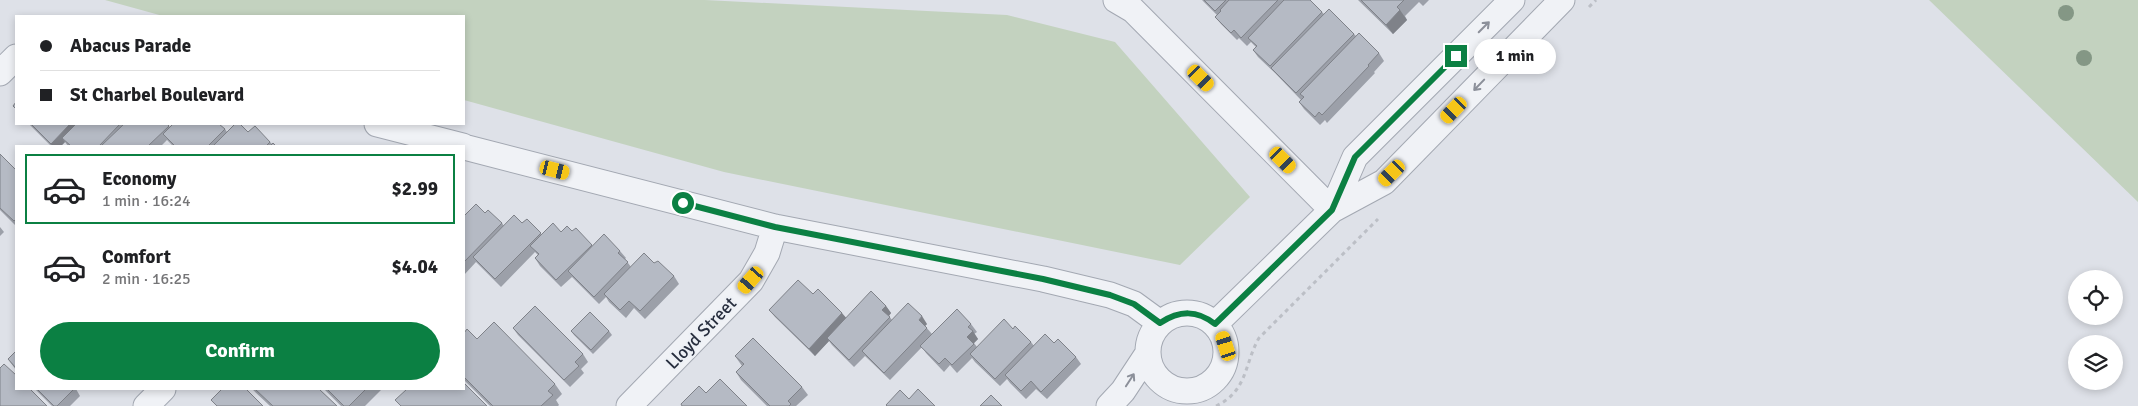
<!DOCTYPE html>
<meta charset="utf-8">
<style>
body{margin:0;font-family:Signika,sans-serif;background:#f6f6f6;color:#202124;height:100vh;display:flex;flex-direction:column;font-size:19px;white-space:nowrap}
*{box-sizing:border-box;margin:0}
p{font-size:16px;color:#757577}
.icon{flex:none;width:28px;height:28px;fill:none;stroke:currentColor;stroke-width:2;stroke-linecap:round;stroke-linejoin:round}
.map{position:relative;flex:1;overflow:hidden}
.details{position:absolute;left:15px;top:145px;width:450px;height:245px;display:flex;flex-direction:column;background:#fff;border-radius:0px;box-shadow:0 2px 8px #0003}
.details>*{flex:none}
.hud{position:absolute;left:15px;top:15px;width:450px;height:110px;border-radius:0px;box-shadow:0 2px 8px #0003;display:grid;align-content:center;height:110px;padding:0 25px;background:#fff}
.buttons{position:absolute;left:2068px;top:270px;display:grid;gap:10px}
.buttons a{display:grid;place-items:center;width:55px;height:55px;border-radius:50%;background:#fff;box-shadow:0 2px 8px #0003;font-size:25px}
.end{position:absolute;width:22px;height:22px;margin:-11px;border:6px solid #0b8043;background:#fff;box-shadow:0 0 0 2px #fff}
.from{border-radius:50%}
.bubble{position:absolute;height:35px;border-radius:18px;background:#fff;box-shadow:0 2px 8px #0003;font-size:16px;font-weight:700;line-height:35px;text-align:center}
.car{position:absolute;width:15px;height:30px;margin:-15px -8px;border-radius:6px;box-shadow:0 0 4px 1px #0007;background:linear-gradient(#f5c518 24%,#345 0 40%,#f5c518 0 76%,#345 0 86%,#f5c518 0)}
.hud b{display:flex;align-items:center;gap:18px;height:48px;font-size:19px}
.hud b+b{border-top:1px solid #e0e0e0}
.hud i{width:12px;height:12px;background:#202124}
ul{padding:9px 0 0;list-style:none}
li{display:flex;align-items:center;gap:15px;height:70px;margin:0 10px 8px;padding:0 15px;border:2px solid transparent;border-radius:0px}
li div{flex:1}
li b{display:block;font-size:19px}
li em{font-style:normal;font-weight:700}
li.selected{border-color:#0b8043}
li>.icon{width:45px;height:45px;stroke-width:1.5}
.button{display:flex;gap:10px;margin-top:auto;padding:10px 25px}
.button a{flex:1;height:58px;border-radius:30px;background:#0b8043;color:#fff;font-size:20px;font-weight:700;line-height:58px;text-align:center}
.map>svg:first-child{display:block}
</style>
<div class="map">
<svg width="2138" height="406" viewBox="0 0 2138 406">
<rect width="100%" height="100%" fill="#dee1e8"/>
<path fill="#c3d2bf" d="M105,0h600l302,15 108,27 135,155 -70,68 -456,-93 -260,-72v-84h-301z
M1930,0h208v202l-209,-202z"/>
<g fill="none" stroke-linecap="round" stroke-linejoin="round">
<g stroke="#a3a8b2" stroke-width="27">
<path id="minor" d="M1116,0l17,10 199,200
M0,73l16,-16
M377,124l86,22
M464,147l311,80 268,52 67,16 24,9 26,19
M1332,210l23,-53 157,-157
M1148 352a39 39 0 1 1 78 0a39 39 0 1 1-78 0Z
M1215,324l117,-114 52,-28 178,-182
M146,406l17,-17
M629,406l122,-125 16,-28 8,-26
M1109,406l14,-15 25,-38"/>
</g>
<path stroke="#bcbfc6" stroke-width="3" stroke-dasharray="4 4" stroke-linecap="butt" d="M1589,7l7,-7
M1216,406c32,-15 28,-42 43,-68l119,-119"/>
<use href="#minor" stroke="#f0f2f6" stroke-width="25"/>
</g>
<g fill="#849785">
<circle cx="2066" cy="13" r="8"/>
<circle cx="2084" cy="58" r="8"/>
</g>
<path fill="#9ca0a9" d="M1202,0h108l14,14 30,20 2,2 23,17 5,8 -10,11 1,1 -48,50 -2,-3 -5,5 -16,-16 -5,-7 2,-2 -26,-27 -17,-16 -5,-7 3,-3 -5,-5 -4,4 -8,-8 -2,2 -16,-16 -6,-7 2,-2z
M1358,0h71l-6,6 -4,-4 -14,14 2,4 -14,14z
M29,124h138l3,3 55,2 2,3h21l22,10 2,2 4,2h-103l-6,-6 -6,6h-93l-3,-4 -4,4h-10z
M0,154l16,16v56l-16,-16z
M485,213l17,10 2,3 18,-3 5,-4 14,15 31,-3 21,15 27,5 6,7 -1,1 6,8 23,-4 20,13 5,8 -34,35 -11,-11 -8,10 -17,-16 -3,-5 -7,7 -27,-27 -11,10 -21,-21 -5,-8 3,-3 -3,-3 -34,35 -25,-25 -12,13v-59z
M0,227l4,5 -4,4z
M813,294l33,24 40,-12 5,7 -2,3 3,4 35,4 -2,2 7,8 39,-10 6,8 -3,2 4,5 -4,4 3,4 36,-18 18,13 3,4 20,-3 22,14 5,7 -34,35 -11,-10 -10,10 -16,-16 -3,-4 -7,7 -25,-24 -3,-4 -15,15 -7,-8 -6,7 -18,-19 -4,-6 -32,33 -25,-24 -11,11 -22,-22 -3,-4 -14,15 -40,-39 -6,-7z
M513,328l70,26 5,8 -7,7 3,4 -14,14 -52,-52z
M571,331h38l3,4 -19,19 -19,-19z
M464,333l13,6 78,45 7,10 -6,6 3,5 -1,1h-68l-26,-26z
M16,351v19l-8,-11z
M735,356l67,31 6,8 -12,11h-29l-26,-26 -5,-8 6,-6z
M35,389h41l4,7 -10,10h-18z
M252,389h67l18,17h-67z
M324,389h58l-17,17h-24z"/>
<path fill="#7f8289" d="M1400,10l7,10 -14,14 -7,-9z
M70,124h13l-21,14 3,4 -4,4h-9l-1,-2z
M886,306l5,7 -3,4 -6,-7z
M842,313l6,7 -21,18 2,3 -14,15 -6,-7z
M922,316l5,8 -3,3 -5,-7z
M973,331l5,8 -5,5 -6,-7z"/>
<path fill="#b5bac4" stroke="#7f8289" d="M1204,0h22l-11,11z
M1229,0h49l-37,38 -7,-8 -3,3 -16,-16 6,-6 -1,-1z
M1284,0h26l12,12 -52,54 -17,-16 4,-4 -9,-8z
M1361,0h43l-7,7 3,3 -14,15z
M1329,9l25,25 -58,59 -25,-25z
M1359,33l20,20 -11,12 1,1 -47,49 -3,-3 -4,5 -16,-15 5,-5 -4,-3z
M16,102v7l-3,-3z
M31,124h39l-19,20z
M76,124h44l-21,22h-28l-9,-8z
M124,124h43l2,2 -21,20h-47z
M173,124h46l6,5 -17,17h-33l-12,-12z
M235,124h5l8,8 7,-6 15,16 -4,4h-53z
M273,143l3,3h-6z
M0,154l16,16v49l-2,2 -14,-13z
M476,204l9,9 3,-3 14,13 -38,39v-46z
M514,215l8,8 5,-4 14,14 -46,46 -22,-22z
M553,223l8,9 6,-6 5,5 4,-3 16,17 -36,35 -21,-22 4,-4 -9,-8z
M604,234l16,17 -2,2 10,9 -34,35 -26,-26z
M644,253l10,10 4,-2 16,15 -34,35 -11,-10 -9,9 -16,-16z
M798,280l15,14 5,-5 24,24 -33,36 -40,-39z
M871,291l15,15 -4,4 8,7 -41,43 -22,-22z
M908,303l14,13 -3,4 8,8 -43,45 -22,-22z
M535,306l48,48 -8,8 4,4 -15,14 -51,-52z
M957,309l14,15 -3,3 5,4 -6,6 7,7 -22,21 -7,-7 -6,6 -19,-18z
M590,312l19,19 -18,19 -20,-19z
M1004,319l9,10 2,-3 16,16 -36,37 -25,-25z
M494,322l61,62 -7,7 5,4 -12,11h-48l-29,-29v-44l3,-4 10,10z
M1045,334l9,9 4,-4 18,18 -35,35 -10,-11 -10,10 -16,-16z
M753,338l49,49 -14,14 3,3 -2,2h-19l-34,-34 8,-8 -9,-8z
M16,351v17l-8,-9z
M4,364l12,11v14h14l17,17h-47v-38z
M720,379l27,27h-65l-1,-2 18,-18 7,7z
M464,383l23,23h-86l-6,-6 12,-11h57z
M37,389h37l-17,17h-3z
M222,389h6l1,1v-1h17l17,17h-46l-6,-6z
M255,389h64l18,17h-64z
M327,389h39l-17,17h-5z
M918,389l17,17h-48l-1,-1 14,-15 9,9z
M991,395l11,11h-22z"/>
<defs><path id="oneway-shaft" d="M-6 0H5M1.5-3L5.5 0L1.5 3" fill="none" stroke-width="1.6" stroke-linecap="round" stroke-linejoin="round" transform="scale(1.25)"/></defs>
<g stroke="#8c909a">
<use href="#oneway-shaft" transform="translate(1484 27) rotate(-45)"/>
<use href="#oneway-shaft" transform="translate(1479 85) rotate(134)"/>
<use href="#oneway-shaft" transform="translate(1130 380) rotate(-57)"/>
</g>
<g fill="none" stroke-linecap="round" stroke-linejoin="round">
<path stroke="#0b8043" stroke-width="6" d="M683,203l92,24 268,52 67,16 24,9 26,19c20,-13 37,-13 55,1l117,-114 23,-53 101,-101"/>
</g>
<g text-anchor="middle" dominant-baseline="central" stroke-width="4" stroke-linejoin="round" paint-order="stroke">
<g font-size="18" fill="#272e3e" stroke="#edf0f5">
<text transform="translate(701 333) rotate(-46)">Lloyd Street</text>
</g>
</g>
</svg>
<div class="buttons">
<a><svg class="icon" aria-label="locate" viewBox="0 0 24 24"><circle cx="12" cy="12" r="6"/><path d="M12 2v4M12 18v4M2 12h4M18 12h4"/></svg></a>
<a><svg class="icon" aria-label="layers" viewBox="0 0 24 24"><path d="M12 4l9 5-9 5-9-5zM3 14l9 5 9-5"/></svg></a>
</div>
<i class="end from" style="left:683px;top:203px"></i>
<i class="end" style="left:1456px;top:56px"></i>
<div class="bubble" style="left:1474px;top:39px;width:82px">1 min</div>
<i class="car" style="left:1201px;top:78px;rotate:135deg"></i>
<i class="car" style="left:1454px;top:110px;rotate:224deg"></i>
<i class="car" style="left:1283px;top:160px;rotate:135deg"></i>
<i class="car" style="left:555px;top:170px;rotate:104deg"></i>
<i class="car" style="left:1392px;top:173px;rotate:225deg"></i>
<i class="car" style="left:751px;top:280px;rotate:221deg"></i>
<i class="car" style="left:1226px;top:346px;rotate:342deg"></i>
<div class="hud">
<b><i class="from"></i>Abacus Parade</b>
<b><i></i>St Charbel Boulevard</b>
</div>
<section class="details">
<ul>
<li class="selected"><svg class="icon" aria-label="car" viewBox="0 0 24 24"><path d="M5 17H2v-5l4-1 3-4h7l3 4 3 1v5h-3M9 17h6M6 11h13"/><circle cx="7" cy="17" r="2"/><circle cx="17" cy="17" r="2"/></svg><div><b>Economy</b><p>1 min · 16:24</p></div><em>$2.99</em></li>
<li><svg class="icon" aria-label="car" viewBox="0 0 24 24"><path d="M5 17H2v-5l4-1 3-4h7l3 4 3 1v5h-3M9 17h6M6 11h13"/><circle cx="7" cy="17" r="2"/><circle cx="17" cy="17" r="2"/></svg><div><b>Comfort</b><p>2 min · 16:25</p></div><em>$4.04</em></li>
</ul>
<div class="button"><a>Confirm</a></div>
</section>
</div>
